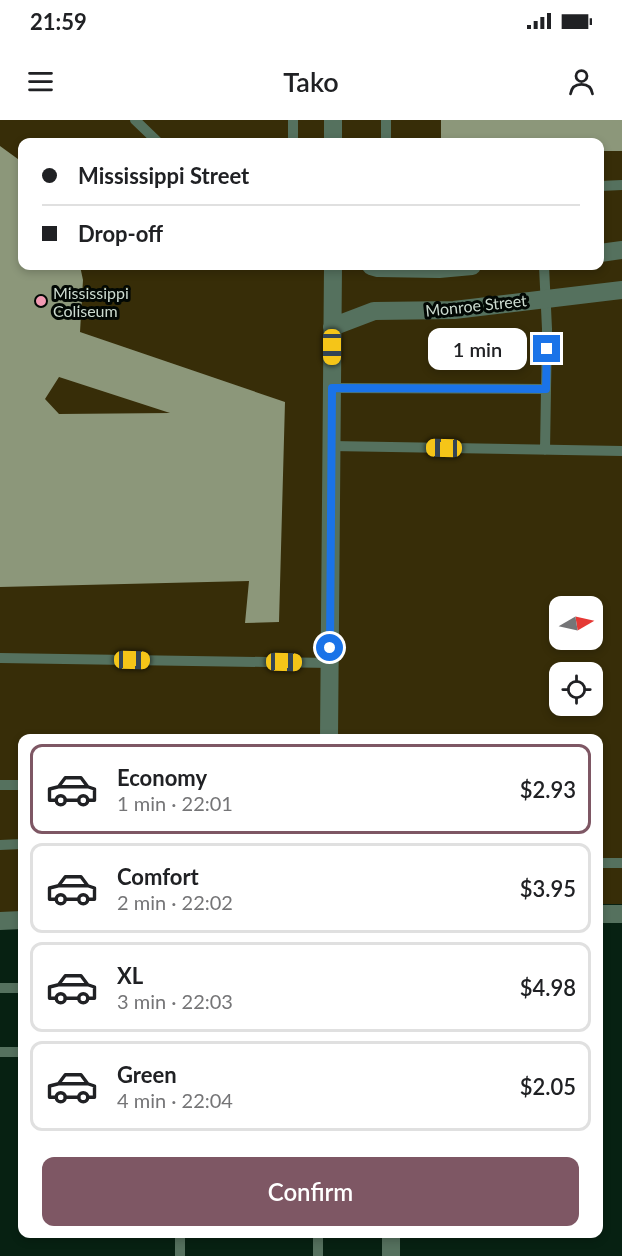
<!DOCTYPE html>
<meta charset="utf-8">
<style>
body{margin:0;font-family:Lato,sans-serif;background:#f6f6f6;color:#202124;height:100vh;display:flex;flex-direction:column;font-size:22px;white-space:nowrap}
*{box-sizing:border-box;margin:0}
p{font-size:20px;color:#757577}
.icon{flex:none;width:33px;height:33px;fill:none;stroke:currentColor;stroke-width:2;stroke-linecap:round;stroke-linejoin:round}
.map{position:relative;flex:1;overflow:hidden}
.sheet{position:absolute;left:18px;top:614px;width:585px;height:504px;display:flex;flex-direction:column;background:#fff;border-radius:12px;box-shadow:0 3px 9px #0003}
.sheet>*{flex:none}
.guide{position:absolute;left:18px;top:18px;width:586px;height:132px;border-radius:12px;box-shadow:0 3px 9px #0003;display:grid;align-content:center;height:132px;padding:0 24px;background:#fff}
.needle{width:39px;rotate:81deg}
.tools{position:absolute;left:549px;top:476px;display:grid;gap:12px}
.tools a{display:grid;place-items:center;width:54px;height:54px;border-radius:12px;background:#fff;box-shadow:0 3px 9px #0003;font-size:30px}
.end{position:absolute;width:27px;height:27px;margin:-14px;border:8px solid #1a73e8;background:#fff;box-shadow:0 0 0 3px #fff}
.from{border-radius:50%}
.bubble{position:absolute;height:42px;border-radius:12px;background:#fff;box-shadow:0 3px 9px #0003;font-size:20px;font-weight:600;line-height:42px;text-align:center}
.car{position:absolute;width:18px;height:36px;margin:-18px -9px;border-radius:8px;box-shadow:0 0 4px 2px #0007;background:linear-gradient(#f5c518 24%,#345 0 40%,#f5c518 0 76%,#345 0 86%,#f5c518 0)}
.guide b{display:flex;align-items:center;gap:21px;height:57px;font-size:22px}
.guide b+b{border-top:2px solid #e0e0e0}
.guide i{width:15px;height:15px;background:#202124}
ul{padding:10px 0 0;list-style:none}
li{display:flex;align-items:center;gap:18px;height:90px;margin:0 12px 9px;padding:0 12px;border:3px solid #e0e0e0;border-radius:12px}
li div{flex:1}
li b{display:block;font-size:22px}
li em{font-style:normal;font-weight:600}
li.current{border-color:#7e5764}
li>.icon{width:54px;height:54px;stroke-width:1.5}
.action{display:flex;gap:12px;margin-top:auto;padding:12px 24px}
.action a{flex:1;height:69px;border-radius:12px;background:#7e5764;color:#fff;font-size:24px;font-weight:600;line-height:69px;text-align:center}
.status{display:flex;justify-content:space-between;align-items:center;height:42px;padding:0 30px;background:#fff;direction:ltr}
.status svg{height:16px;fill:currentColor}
header{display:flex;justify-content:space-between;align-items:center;height:78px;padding:0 24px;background:#fff;font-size:27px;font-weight:600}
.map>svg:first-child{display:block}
</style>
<div class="status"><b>21:59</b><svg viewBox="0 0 49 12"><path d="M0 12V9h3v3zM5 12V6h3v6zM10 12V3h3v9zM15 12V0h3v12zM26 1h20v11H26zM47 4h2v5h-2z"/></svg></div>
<header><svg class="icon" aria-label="menu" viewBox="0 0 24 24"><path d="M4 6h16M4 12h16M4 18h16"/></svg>Tako<svg class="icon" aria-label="person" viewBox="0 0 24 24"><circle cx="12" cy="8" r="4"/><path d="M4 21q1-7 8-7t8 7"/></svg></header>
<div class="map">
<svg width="622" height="1136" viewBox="0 0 622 1136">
<rect width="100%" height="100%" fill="#072112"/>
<path fill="#372d08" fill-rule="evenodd" d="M0,0h622v784h-23l-1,-166h-576v174h-22zM22,22h578v124h-578zM560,486h32v33h-32zM560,552h32v33h-32z"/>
<path fill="#8c977a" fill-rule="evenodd" d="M441,0h181v31h-22v-9h-159z
M0,26l22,16v104h58l3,14 -3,52 205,70 -6,220 -34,1 4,-42 -249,6zM59,257l111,36 -111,1 -14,-15z"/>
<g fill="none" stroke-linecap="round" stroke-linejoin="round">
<path stroke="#55715e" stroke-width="10" d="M135,0l23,22
M293,0v22
M386,0v22
M600,66l22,-1
M544,146l3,63 -2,121
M332,268l214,1
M331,326l291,5
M0,538l330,5
M0,665h22
M0,725l22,-1
M598,743h24
M0,868h22
M0,932h22
M180,1113v23
M318,1136v-23"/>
<path stroke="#55715e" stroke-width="18" d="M333,22v-22
M600,133l22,-3
M371,146l7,2 61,1 33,-3
M332,207l42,-16 80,-1 168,-20
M329,618l4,-472
M598,794h24
M0,801l22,-1
M391,1136v-23"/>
</g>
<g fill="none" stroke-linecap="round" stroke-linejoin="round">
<path stroke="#1a73e8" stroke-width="8" d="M330,528l2,-260 214,1 1,-40"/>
</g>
<circle fill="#f19ab3" stroke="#020804" stroke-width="2" cx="41" cy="181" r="6"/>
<g text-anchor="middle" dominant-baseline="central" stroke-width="6" stroke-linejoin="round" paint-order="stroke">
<g font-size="16" fill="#ccdbd0" stroke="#020804" text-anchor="start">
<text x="53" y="172">Mississippi<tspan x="53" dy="18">Coliseum</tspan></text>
</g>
<g font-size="16" fill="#ccdbd0" stroke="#020804">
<text transform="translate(476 185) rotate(-6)">Monroe Street</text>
</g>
</g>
</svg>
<div class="tools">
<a><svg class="needle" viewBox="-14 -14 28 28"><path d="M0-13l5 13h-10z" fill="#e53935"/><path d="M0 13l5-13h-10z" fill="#757577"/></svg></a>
<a><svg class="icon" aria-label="locate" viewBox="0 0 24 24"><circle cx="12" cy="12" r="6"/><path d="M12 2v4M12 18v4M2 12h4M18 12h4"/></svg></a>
</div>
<i class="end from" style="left:330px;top:528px"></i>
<i class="end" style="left:547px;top:229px"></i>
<div class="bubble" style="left:428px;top:208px;width:99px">1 min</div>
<i class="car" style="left:332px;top:227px;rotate:180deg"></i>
<i class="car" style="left:444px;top:328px;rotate:271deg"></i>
<i class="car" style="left:132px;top:540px;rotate:91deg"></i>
<i class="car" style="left:284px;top:542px;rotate:91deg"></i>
<div class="guide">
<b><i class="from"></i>Mississippi Street</b>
<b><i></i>Drop-off</b>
</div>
<section class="sheet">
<ul>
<li class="current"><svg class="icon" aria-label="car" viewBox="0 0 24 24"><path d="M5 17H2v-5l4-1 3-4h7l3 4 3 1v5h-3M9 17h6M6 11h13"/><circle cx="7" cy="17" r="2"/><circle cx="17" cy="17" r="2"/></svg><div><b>Economy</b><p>1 min · 22:01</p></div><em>$2.93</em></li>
<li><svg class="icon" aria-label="car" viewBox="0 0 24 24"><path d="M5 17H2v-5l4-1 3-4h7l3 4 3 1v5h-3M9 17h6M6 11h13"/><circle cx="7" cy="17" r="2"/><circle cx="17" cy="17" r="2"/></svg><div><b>Comfort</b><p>2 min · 22:02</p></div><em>$3.95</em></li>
<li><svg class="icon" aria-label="car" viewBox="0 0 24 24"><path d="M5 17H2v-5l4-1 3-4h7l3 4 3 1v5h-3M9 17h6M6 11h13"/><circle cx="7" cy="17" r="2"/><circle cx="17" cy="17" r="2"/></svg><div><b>XL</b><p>3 min · 22:03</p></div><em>$4.98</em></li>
<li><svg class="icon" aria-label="car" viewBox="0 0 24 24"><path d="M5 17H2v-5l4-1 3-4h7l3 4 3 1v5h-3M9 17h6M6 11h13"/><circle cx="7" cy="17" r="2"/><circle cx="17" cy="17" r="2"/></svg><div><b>Green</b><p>4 min · 22:04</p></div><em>$2.05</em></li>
</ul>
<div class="action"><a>Confirm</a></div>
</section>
</div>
